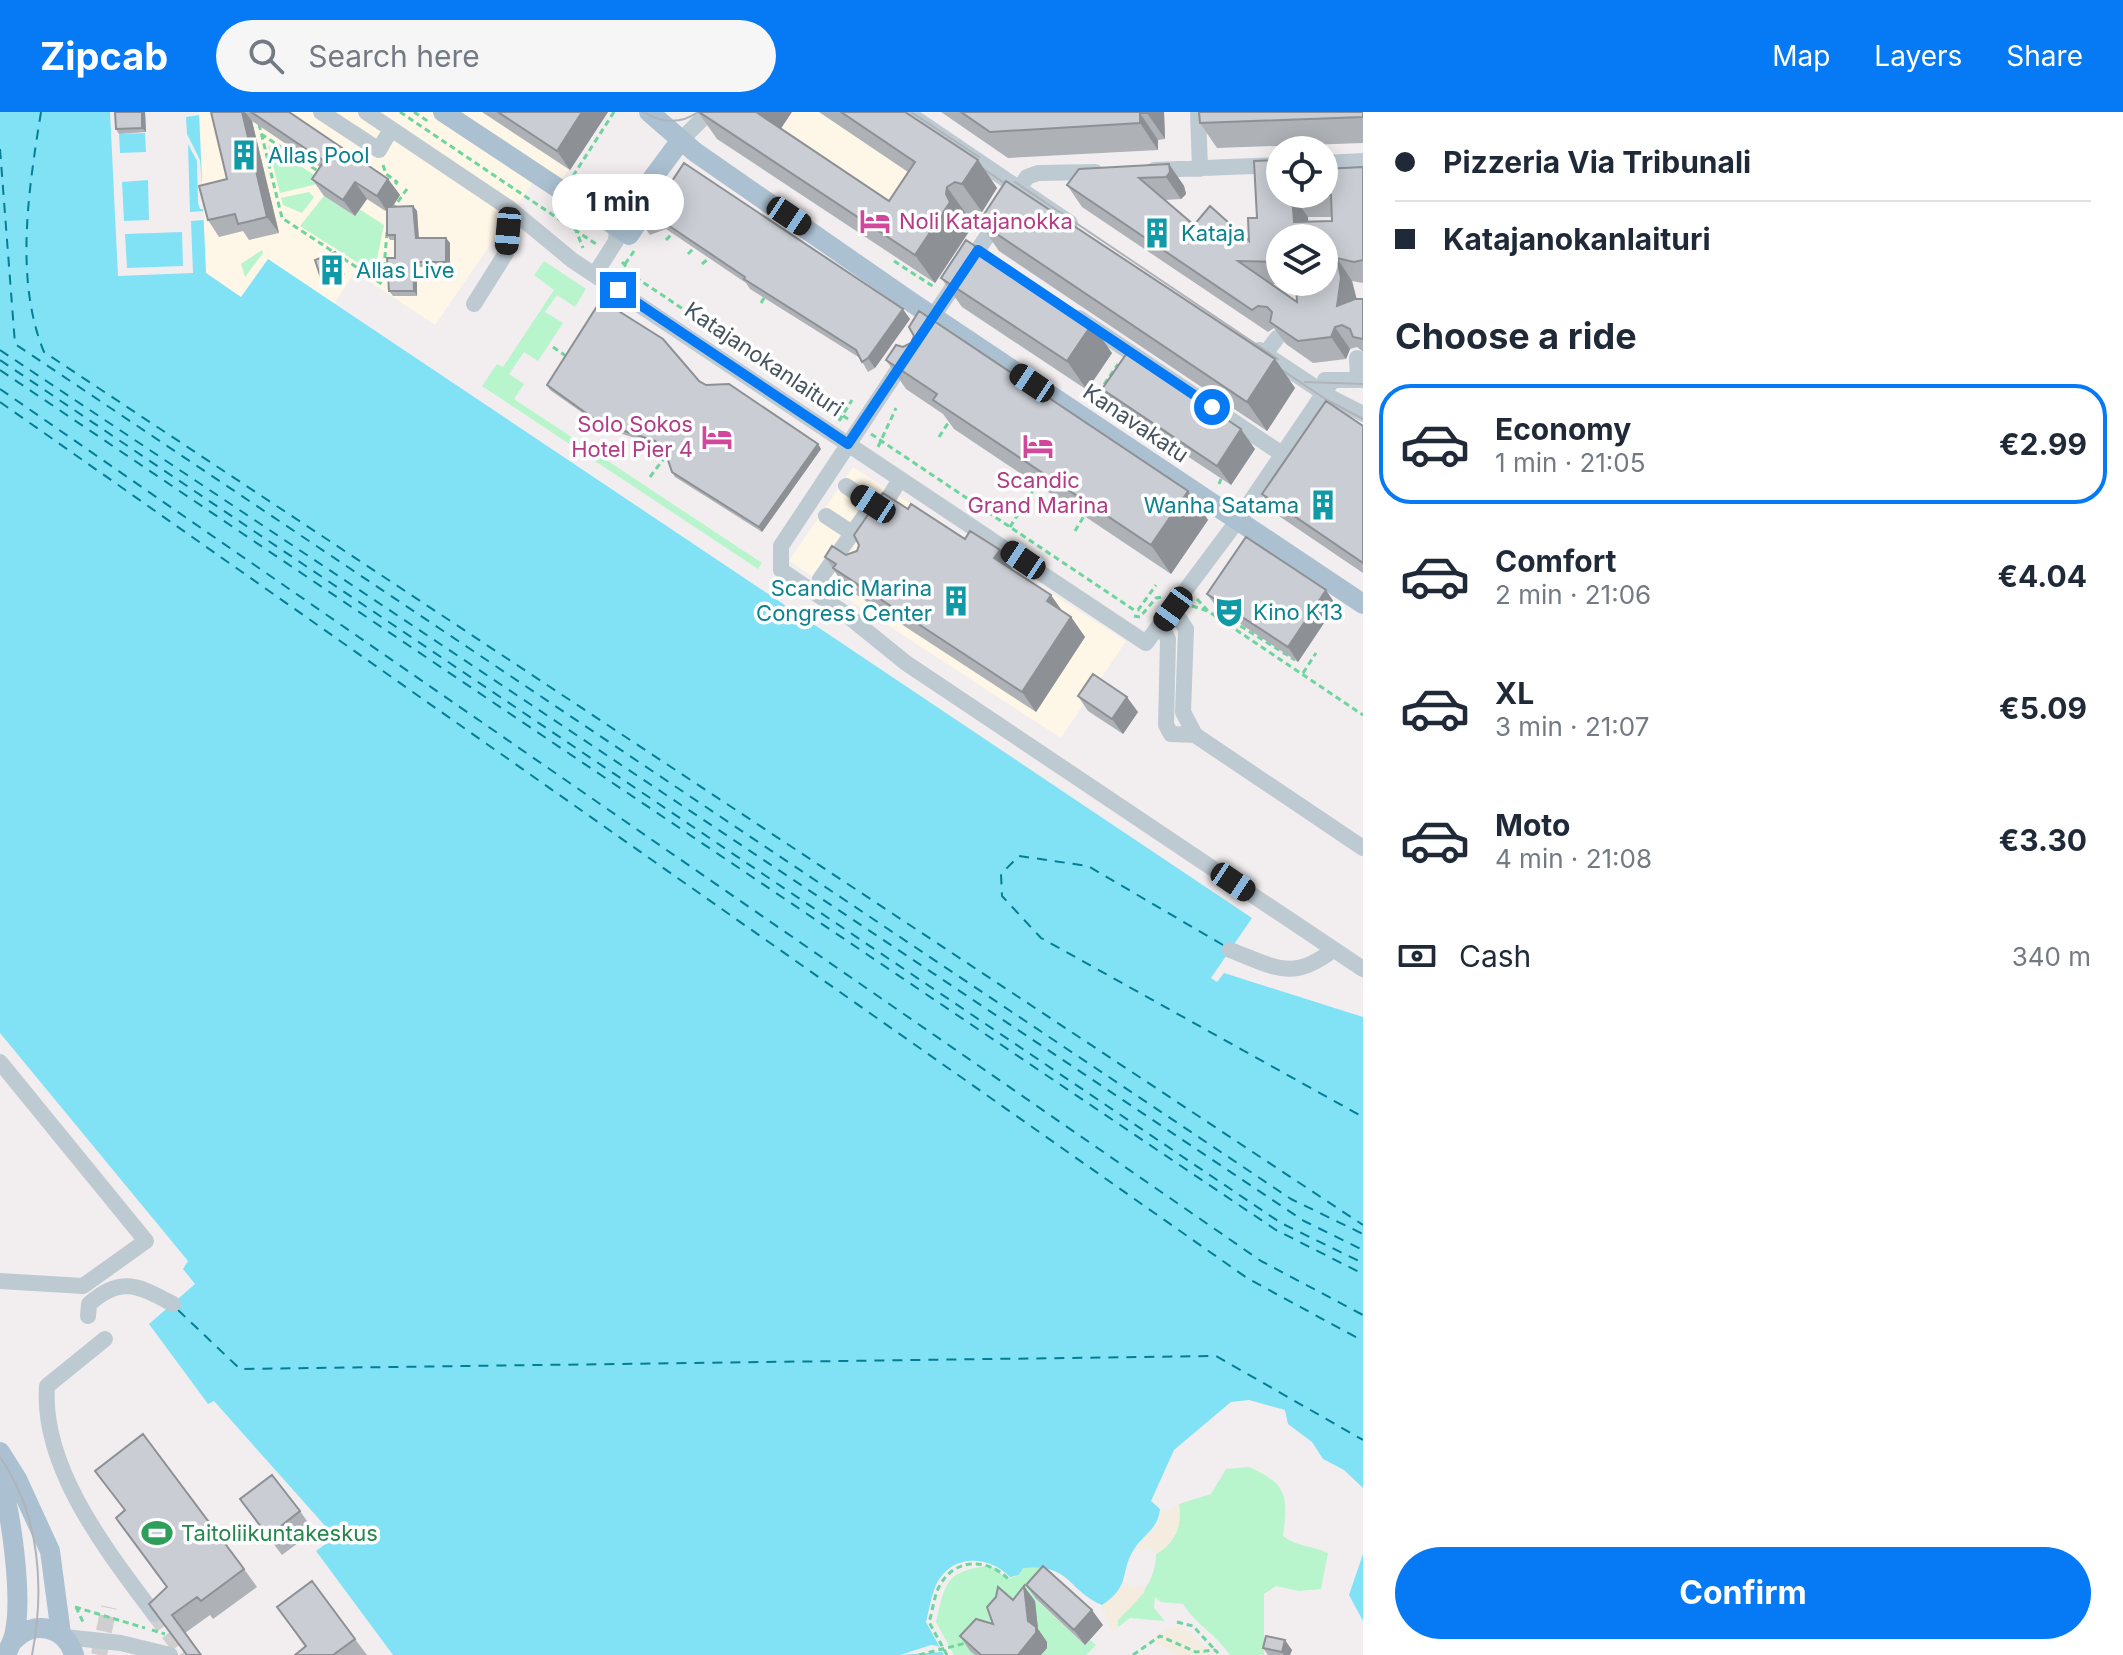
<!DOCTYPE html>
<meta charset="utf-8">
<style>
body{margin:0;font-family:Inter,sans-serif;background:#f6f6f7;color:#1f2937;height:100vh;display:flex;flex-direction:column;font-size:30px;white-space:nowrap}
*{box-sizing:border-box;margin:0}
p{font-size:26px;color:#747a83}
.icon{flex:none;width:44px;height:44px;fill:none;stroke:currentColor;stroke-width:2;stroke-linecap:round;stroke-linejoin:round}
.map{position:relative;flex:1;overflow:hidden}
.side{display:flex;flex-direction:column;background:#fff;width:760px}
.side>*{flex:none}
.hud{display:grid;align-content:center;height:176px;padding:0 32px;background:#fff}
.tools{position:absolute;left:1266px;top:24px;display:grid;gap:16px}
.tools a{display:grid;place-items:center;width:72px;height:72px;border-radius:50%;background:#fff;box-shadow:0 4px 20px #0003;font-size:40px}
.end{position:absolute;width:36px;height:36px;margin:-18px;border:10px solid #0679f4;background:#fff;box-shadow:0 0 0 4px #fff}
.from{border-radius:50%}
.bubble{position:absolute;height:56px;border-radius:28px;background:#fff;box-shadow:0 4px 20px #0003;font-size:26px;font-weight:700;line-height:56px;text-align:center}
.car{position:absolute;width:24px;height:48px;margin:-24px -12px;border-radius:10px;box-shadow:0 0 6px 2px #0007;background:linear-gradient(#222 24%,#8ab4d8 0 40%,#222 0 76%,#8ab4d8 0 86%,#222 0)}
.hud b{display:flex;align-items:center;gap:28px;height:76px;font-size:30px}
.hud b+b{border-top:2px solid #e0e1e3}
.hud i{width:20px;height:20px;background:#1f2937}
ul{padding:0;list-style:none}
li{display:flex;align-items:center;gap:24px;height:120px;margin:0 16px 12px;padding:0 16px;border:4px solid transparent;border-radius:32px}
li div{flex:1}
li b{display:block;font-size:30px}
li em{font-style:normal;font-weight:700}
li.selected{border-color:#0679f4}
li>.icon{width:72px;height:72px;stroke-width:1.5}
h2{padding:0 32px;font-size:36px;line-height:96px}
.pay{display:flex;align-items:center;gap:20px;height:88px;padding:0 32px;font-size:30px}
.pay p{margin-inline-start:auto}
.primary-button{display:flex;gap:16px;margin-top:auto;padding:16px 32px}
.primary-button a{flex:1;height:92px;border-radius:48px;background:#0679f4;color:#fff;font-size:32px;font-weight:700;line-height:92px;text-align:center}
header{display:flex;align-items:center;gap:48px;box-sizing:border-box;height:112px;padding:0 40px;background:#0679f4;color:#fff}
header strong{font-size:38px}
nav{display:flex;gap:44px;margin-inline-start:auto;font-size:28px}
.search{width:560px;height:72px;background:#f6f6f7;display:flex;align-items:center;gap:20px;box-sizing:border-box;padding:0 28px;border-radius:44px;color:#747a83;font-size:30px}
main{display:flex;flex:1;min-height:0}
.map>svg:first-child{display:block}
</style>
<header>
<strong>Zipcab</strong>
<div class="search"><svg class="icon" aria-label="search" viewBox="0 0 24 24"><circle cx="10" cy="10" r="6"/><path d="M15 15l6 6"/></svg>Search here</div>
<nav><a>Map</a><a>Layers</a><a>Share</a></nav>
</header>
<main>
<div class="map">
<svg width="1363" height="1543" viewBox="0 0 1363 1543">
<rect width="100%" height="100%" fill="#f2eeef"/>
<path fill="#fef6e6" d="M199,0h409l-51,75 -19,-12 -103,150 -80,-53 -21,32 -66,-45 -27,38 -35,-24z
M735,0h147l115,76 -62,95 -218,-144z
M853,355l273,174 -65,97 -272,-177z"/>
<path fill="#b8f4cc" d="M268,33l57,37 -45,11z
M309,80l5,5 -12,16 -19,-8 -2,-7z
M324,84l31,20 4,-7 25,16 -10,48 -74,-47z
M262,138l1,3 -18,24 -4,-13z
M544,149l42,28 -11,18 -18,-12 -12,17 18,11 -25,38 -14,-9 -15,22 15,10 -10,15 248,164 -4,6 -276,-183 15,-22 6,3 51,-77 -20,-15z
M1249,1355c39,17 39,30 34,69 12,10 30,10 45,17l-7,36 -22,2 -23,-5 -12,8v61h-34c-13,-20 -35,-31 -47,-51l-22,-2 -6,-5 -1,11 11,13 -35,-3 -12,9v-7c19,-19 38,-38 38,-66 20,-12 26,-27 23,-50l32,-10 15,-25z
M986,1454l10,2 10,11 14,-4 2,-8 20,1 -6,32 48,44 6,-4 6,5 -10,10h-132l-18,-33c9,-38 9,-50 50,-56z"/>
<path fill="#f4ecde" d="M1179,1392c3,23 -3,38 -23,50l-4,-6 -18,2 25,-28 1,-13 6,3z
M1122,1473l23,2 -1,6 -26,27v7l-6,5 -10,-27z
M1173,1513l16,7 24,23h-36l-24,-14z"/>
<path fill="#81e2f5" d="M0,0h199l7,161 35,24 27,-38 984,659 -41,60 6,4 7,-9 139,44v471l-19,-18 -21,-11 -11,-17 -24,-18 -3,-14 -36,-10 -18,2 -57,48 -23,51 9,8c-2,21 -17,25 -27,42 -13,21 -2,35 -31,54 -35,-15 -31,-42 -79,-37l-4,7 -9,2c-21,-22 -59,-24 -74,8 -5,11 -7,26 -10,37l18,33h-551l-77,-104 19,-14 -121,-136 -6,3 -59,-80 46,-40 -12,-15 5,-8 -188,-228z
M1363,1442v67l-14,-26z"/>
<path fill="#f2eeef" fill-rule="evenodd" d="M110,0h89l1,3 -14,2 1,17 13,26 4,49h-4l-2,-6 -1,-42 -9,-17 2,68 14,-1v9l-13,1 2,52 -75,3zM145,21l1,19 -26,1 -1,-19zM148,68l1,40 -25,1 -2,-39zM182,120l1,34 -56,2 -2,-34z
M931,1533l7,1 4,6 -42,3z"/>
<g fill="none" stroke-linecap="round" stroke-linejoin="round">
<path stroke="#037e95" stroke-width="2" stroke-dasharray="10 8" stroke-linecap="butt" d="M41,0c-12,75 -27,167 3,240l1319,873
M0,37l15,195 1276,855 72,35
M0,238l1304,871 59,29
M0,248l1281,863 82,40
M0,258l1276,860 87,44
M0,277l1261,872 102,54
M0,290l1247,876 116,63
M1223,833l-135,-79 -69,-10 -18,18 1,22 39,42 322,179
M178,1198l62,59 976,-13 147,84"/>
<path stroke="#cfcfd2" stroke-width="16" stroke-dasharray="16 8" stroke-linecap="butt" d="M154,1502l31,41
M99,1543l10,-48"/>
<path stroke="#6dd59d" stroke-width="3" stroke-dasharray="6 4" stroke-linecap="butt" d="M400,0l196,132
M414,0l15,10
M259,12l23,94 103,68
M261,22l57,37
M1305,35v2
M383,53l3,9 11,8 -4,5
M573,64l41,-64
M392,98l15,-21
M571,106l12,30
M666,128l6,-6
M688,142l6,-6
M894,149l40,26
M622,150l16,17 210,140
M625,152l9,-13
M702,152l7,-6
M384,156l3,-36
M761,191l3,-5
M553,235l13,9
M1093,289l25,-37
M839,309l13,-21
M871,322l263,176h4l18,-25
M939,325l11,-17
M878,335l18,-39
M650,365l18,-24
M1219,372l2,-5
M1010,415l27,-43
M1075,419l9,-15
M1197,487l11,12 155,104
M1192,494l16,5
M1215,498l80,50
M1134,504l6,1 16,-19 6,-1
M1303,561l13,-20
M75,1495l70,21
M76,1495l7,15
M1177,1510l16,4 22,24
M152,1518l13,4
M919,1543l47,-12
M947,1543l-18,-33c4,-12 5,-27 11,-37 16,-29 51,-26 70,-4
M1133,1543l27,-19 36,16 19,-2 5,5"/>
<path stroke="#becad2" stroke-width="16" d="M321,0l58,38 12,-21
M366,0l143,96 63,52 574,383 92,-123 94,-139
M906,0l164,111
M1198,0l2,57
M681,28l28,-28
M1324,51l39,-2
M1154,58l126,-5
M595,162l21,-33 1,-15
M474,192l32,-51 3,-45
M1079,206l203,136
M926,215l101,-150 11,-4 57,-1
M1259,238l71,47 33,17
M1265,242l12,-16
M907,244l-126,190v24l62,42 63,51 457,306
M1357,246l1,22
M1325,268h38
M873,392l15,-5 12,-20
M826,404l26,17
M820,467l53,-75 -27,-18
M1173,497l13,20 -3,83 12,23 168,113
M1161,513l7,14 -2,86 5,9 24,1
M1230,838c45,17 62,32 103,0
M0,950l146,179 -63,45 -83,-5
M88,1204l1,-12c32,-29 50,-18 84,0
M105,1227l-58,47c-6,82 61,166 107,228
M65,1525l56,6 49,12"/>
<path stroke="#abc0d1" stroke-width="20" d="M443,0l186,123 20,-30 1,-19
M649,0l46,40 219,152 449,300
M617,114l64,-86
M0,1340l17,27 33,72 11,83
M0,1368c12,33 22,117 15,151 -1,9 -6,16 -9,24
M13,1529c20,-22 53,-15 61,14"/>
<path stroke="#b0b4ba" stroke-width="2" d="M643,0c19,11 37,13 55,0
M911,0l68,45
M966,45l56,38
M1015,70l263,177
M1264,246l63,42 36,19
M1305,270l58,2
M0,1345c40,57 45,131 32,198"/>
</g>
<path fill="#aeb1b6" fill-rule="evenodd" d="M145,0l1,20 -27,2 -3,-5z
M211,0h78l99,67 12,16 -7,11h20l4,5 2,27h27l4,5v24h-33v29h-24l-4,-5 6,-33v-18h-5l-3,-5v-23l-20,-13 -12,17 -31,-20 -12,-17 8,-12 -68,-46 27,112 -30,7 -6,-9 -24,6 -11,-17 19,-41z
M482,0h126l-38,58z
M698,0l83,17 108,72 19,-29 -89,-60h86l73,48 19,28 -15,24 -7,-2 -8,5 -2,7 5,8 -35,53 -218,-144z
M941,0h223l1,27 -7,1v10l-150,8z
M1363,0v31l-146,5 -17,-25z
M684,51l226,156 -35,49 -7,4 -8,-14 -110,-69 -4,-6 -80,-54 -16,6 -7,-10z
M1169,52l15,22 2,8 -5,5 -17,1 30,25 55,16 8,-23 69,-50 37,-1v116l-11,-2 4,18h7v53l-6,-5 -7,2 -4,10 -33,4 -27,-19 -12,-16 -6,4 -186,-125 -15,-22zM1308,105h24v4l-24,1zM1280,126l44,44h-44zM1271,172h25l1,18z
M979,110l296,137 20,29 -28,43 -268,-180z
M335,140l4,5 6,18 -20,8 -4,-5z
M941,166l171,75 -25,37 -125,-83z
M886,248l302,131 20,29 -37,54 -217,-145 -11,-15 -37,-25z
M699,269l119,63 3,5 -59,83 -87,-55 -3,-5 -7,-21 -6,-5 -55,-18 -54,-38 -3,-5z
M1102,277l153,60 -24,36 -115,-76z
M1363,314v147l-87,-59 -14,-20z
M908,397l57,30 35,11 13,20 49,41 9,6 14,20 -49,75 -190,-124 -21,-31 21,-2 11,-4z
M1207,482l129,11 -38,57 -80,-53z
M1078,584l60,16 -15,22 -35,-23z
M95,1359l149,98 13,18 -44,32 -3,-4 -25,18 -36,-29 18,-16 -51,-70 9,-7z
M240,1387l60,12 14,20 -32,24z
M1026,1473l77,40 -18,20 -49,-46z
M1013,1488l22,1 3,28 9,13v6l-6,7h-66l-5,-4 -10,-15 33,-12z
M277,1495l78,32 12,16h-73l11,-8z
M1263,1536l29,2 -2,5h-22z"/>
<path fill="#8d9094" d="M142,0h3l1,20 -4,-4z
M242,0h3l7,9 27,112 -12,-16z
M582,0h26l-38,58 -13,-19z
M755,0h37l-18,27z
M1147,0h17l1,27 -18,-26z
M1140,1l18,27v10l-18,-27z
M978,48l19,28 -15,24 -20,-28z
M1169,52l15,22 2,8 -5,5 -15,-22z
M388,67l12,16 -12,18 -11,-17z
M355,70l12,17 -12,17 -12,-16z
M947,75l20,28 -2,7 5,8 -35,53 -20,-28 31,-61z
M1292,83l16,22 1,21 -15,-16z
M413,94l4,5 2,32 -3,-5z
M446,126l4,5v24l-4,-5z
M335,140l4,5 6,18 -4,-5z
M1337,146l15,23 5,19 -20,6z
M413,150l4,5v29l-3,-5z
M903,197l7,10 -35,49 -7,-10z
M1092,212l20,29 -25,37 -20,-29z
M1335,215l15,22 -4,10 -15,-22z
M1275,247l20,29 -28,43 -20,-29z
M1241,317l14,20 -24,36 -14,-19z
M818,332l3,5 -59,83 -3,-5z
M1188,379l20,29 -37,54 -20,-29z
M1000,438l13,20 -19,-12z
M1326,478l10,15 -38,57 -10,-15z
M1051,483l14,20 -18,-14z
M1071,505l14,20 -49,75 -14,-20z
M1127,585l11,15 -15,22 -11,-15z
M1024,1474l11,15 3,28 9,13v6l-6,7h-23l10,-34z
M1092,1498l11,15 -18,20 -11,-15z
M1285,1528l7,10 -2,5h-6l-2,-3z"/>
<path fill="#caced4" stroke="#8d9094" stroke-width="2" fill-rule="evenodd" d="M115,0h27v16l-26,1z
M211,0h31l25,105 -29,7 -3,-10 -27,6 -9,-34 28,-7z
M251,0h38l99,67 -11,17 -22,-14 -12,18 -31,-21 12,-18z
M498,0h84l-25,39z
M699,0h57l133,89 26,-39 -74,-50h64l73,48 -16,24 -7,-2 -8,5 -1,7 4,8 -35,53z
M961,0h186v1h-7v10l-150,9z
M1199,0h164v5l-163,6z
M1280,48v34h44v-25l39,-2v93l-9,2 -17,-4 4,20 -4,28 18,-7h8v40l-10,-2 -3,-8 -8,-4 -7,2 -4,10 -33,4 -28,-19 2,-10 -5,-5 -9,-1 -6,4 -185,-125 12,-16 90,-5 1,8 -4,5 -27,1 55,47 16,-19 39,35 -1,-23h9l-3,-57zM1292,83h39l1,26 -38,1zM1280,126h44v44h-28l1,20 -59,-41 42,1z
M684,51l219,146 -35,49 -6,4 -6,-12 -112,-71 1,-2 -86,-58 -16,6z
M1006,69l269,178 -28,43 -268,-180z
M413,94l3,32h30v24h-33l1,29h-25l-2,-33h8v-23h-8v-28z
M966,128l126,84 -25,37 -126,-83z
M335,140l6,18 -20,8 -6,-18z
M601,188l62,39 36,42 7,4 23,-1 89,60 -59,83 -87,-55 -8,-24 -9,-7 -55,-18 -53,-38z
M919,199l269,180 -37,54 -218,-145 4,-6 -51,-34 10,-15 7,2 8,-4 3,-7 -5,-9z
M1127,241l114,76 -24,37 -115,-77z
M1326,289l37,25v137l-101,-69z
M883,381l25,16 3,-5 54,35 5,-8 30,19 -6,8 57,37 -4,6 24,16 -49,75 -189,-124 3,-4 -11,-7 7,-11 14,9 11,-4 2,-6 -5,-10z
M1246,425l80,53 -38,57 -81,-53z
M1093,562l34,23 -15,22 -34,-23z
M143,1322l101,135 -43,32 -4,-4 -25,18 29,40h-14l-38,-51 18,-17 -51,-69 9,-8 -30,-39z
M272,1363l28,36 -32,25 -28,-37z
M1043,1454l49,44 -18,20 -48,-45z
M312,1469l43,58 -22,16h-38l11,-9 -29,-39z
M1024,1474l4,35 8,6v6l-18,22h-37l-21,-19 16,-17 17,5 -6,-17 9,-10 2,-10 15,13z
M1266,1524l19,4 -3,12 -19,-4z"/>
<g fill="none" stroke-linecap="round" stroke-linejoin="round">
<path stroke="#0679f4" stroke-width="10" d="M618,178l230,154 130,-194 234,157"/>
</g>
<defs>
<g id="building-bare" transform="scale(2.4)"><path d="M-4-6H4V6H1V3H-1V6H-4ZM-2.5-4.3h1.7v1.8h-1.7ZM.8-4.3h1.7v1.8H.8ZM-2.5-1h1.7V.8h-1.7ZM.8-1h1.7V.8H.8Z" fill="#0f9aa8" stroke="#fff" stroke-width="2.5" paint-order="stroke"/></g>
<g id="hotel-bare" transform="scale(2.4)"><path d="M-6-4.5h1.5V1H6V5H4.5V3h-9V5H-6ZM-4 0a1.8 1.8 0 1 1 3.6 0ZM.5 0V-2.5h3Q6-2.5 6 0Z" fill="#d1479c" stroke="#fff" stroke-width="2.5" paint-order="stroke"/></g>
<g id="theatre-bare" transform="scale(2.4)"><path d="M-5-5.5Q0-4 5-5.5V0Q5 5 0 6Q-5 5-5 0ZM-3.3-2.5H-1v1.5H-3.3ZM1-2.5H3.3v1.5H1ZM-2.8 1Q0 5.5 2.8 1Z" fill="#0f9aa8" stroke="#fff" stroke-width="2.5" paint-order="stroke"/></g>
<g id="stadium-bare" transform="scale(2.4)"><path d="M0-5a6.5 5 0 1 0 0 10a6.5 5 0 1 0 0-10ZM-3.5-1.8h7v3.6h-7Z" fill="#2e9e5b" stroke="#fff" stroke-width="2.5" paint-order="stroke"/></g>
</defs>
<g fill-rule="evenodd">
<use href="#building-bare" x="244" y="43"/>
<use href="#hotel-bare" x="875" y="109"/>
<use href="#building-bare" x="1157" y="121"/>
<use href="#building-bare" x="332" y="158"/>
<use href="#hotel-bare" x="717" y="325"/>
<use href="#hotel-bare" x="1038" y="334"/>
<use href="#building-bare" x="1323" y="393"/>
<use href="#building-bare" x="956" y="489"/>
<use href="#theatre-bare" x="1229" y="500"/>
<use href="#stadium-bare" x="157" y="1421"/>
</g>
<g text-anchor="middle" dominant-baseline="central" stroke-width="7" stroke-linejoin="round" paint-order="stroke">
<g font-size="22" fill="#0d838f" stroke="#fff" text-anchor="start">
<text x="268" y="43">Allas Pool</text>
<text x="1181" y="121">Kataja</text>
<text x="356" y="158">Allas Live</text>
<text x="1299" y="393" text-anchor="end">Wanha Satama</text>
<text x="932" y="476" text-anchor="end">Scandic Marina<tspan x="932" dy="25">Congress Center</tspan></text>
<text x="1253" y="500">Kino K13</text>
</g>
<g font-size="22" fill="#b23c85" stroke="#fff" text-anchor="start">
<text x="899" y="109">Noli Katajanokka</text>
<text x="693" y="312" text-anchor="end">Solo Sokos<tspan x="693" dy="25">Hotel Pier 4</tspan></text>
<text x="1038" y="368" text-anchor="middle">Scandic<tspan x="1038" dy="25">Grand Marina</tspan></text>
</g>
<g font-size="22" fill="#45535e" stroke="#fff">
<text transform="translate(764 247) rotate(34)">Katajanokanlaituri</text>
<text transform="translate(1136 311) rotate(34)">Kanavakatu</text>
</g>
<g font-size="22" fill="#27864d" stroke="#fff" text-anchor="start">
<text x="181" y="1421">Taitoliikuntakeskus</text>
</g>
</g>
</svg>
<div class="tools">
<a><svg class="icon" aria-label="locate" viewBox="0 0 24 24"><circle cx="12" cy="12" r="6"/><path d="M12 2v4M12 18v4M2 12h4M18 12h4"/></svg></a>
<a><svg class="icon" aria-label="layers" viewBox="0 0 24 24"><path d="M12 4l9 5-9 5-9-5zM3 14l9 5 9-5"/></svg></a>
</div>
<i class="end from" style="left:1212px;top:295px"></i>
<i class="end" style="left:618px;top:178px"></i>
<div class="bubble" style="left:552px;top:62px;width:132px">1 min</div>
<i class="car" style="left:789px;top:104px;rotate:124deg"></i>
<i class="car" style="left:508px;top:119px;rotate:185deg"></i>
<i class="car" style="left:1032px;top:271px;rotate:304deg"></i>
<i class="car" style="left:873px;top:392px;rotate:303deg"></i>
<i class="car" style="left:1023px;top:448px;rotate:304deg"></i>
<i class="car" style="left:1173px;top:497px;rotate:216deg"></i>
<i class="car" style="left:1233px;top:770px;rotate:124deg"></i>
</div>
<section class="side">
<div class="hud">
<b><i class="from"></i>Pizzeria Via Tribunali</b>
<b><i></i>Katajanokanlaituri</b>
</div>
<h2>Choose a ride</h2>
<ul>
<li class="selected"><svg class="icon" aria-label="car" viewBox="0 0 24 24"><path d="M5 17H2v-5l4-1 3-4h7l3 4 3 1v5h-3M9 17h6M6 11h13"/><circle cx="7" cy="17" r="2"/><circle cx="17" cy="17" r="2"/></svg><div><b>Economy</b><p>1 min · 21:05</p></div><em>€2.99</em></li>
<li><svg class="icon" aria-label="car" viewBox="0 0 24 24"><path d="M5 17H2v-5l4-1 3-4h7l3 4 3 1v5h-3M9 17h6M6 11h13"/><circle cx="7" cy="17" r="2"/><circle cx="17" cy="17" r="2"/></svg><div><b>Comfort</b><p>2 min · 21:06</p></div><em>€4.04</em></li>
<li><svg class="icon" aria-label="car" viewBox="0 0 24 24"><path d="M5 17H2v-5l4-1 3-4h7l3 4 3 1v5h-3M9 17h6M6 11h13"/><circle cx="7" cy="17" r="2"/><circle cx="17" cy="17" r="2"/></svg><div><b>XL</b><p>3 min · 21:07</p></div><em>€5.09</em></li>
<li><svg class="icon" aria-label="car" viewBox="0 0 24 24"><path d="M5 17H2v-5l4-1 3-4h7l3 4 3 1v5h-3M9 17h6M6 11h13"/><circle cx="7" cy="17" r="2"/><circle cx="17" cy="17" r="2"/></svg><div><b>Moto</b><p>4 min · 21:08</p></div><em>€3.30</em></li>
</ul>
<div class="pay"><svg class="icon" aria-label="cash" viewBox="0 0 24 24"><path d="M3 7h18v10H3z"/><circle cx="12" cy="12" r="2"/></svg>Cash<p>340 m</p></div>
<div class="primary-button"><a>Confirm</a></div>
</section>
</main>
